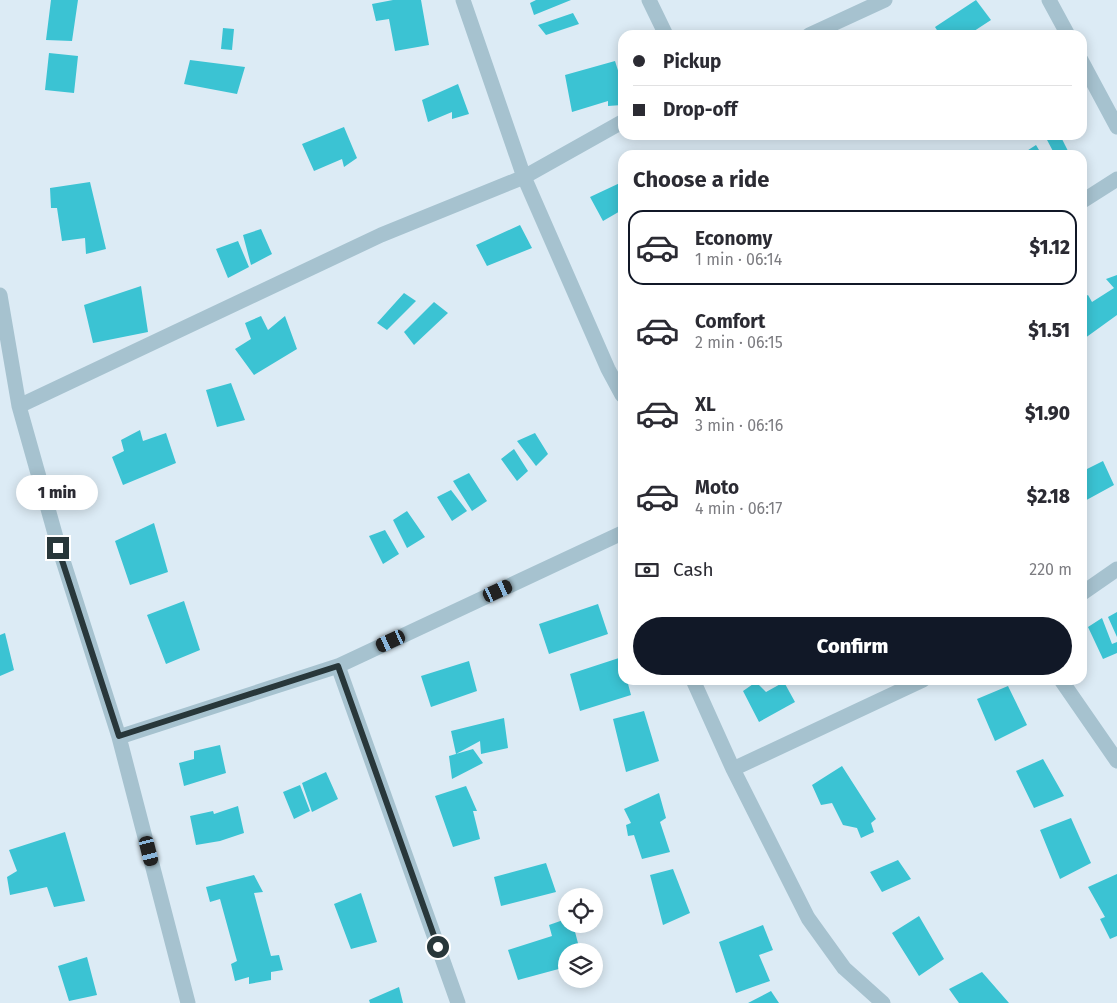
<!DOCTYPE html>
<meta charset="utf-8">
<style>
body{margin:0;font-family:"Fira Sans",sans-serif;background:#f7f7f7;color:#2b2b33;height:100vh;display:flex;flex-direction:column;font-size:19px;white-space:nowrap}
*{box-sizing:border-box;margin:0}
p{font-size:16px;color:#7c7c81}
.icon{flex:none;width:28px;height:28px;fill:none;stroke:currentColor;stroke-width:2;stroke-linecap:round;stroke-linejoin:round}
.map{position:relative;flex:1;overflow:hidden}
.details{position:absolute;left:618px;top:150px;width:469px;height:535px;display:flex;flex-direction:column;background:#fff;border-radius:15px;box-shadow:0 2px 12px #0003}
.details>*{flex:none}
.hud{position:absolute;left:618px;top:30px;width:469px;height:110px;border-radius:15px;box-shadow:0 2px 12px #0003;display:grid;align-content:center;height:110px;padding:0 15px;background:#fff}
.tools{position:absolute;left:558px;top:888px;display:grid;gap:10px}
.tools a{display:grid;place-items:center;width:45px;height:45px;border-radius:50%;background:#fff;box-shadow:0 2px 12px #0003;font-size:25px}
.end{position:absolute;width:22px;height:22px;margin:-11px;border:6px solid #28373a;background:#fff;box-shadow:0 0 0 2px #fff}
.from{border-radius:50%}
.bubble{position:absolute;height:35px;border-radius:18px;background:#fff;box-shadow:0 2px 12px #0003;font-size:16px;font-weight:800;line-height:35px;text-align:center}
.car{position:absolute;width:15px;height:30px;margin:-15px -8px;border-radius:6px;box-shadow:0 0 4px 1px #0007;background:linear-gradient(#222 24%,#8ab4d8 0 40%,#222 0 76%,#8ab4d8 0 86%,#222 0)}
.hud b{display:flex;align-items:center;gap:18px;height:48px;font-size:19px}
.hud b+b{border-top:1px solid #e1e1e2}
.hud i{width:12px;height:12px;background:#2b2b33}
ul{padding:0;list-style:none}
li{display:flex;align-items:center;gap:15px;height:75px;margin:0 10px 8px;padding:0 5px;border:2px solid transparent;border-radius:15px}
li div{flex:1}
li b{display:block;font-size:19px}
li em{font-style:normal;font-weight:800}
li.selected{border-color:#111827}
li>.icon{width:45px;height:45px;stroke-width:1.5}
h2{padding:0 15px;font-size:22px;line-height:60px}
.pay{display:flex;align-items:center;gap:12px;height:55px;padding:0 15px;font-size:19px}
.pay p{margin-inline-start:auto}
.primary-button{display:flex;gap:10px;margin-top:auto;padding:10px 15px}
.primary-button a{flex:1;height:58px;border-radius:30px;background:#111827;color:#fff;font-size:20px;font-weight:800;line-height:58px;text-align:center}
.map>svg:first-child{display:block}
</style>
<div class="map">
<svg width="1117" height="1003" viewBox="0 0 1117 1003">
<rect width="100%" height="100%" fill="#dcebf5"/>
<path fill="#3bc3d3" d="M51,0h27l-6,41 -26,-1z
M393,0h28l8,45 -34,6 -6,-32 -13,2 -4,-17z
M536,0h35l-37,15 -4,-12z
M976,0l15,20 -23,15h-28l-5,-8z
M573,13l6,11 -33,11 -8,-10z
M223,28l11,1 -2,21 -11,-1z
M49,53l29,3 -4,37 -29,-3z
M190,60l55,7 -8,27 -53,-10z
M615,61l7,22v22l-14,1v-5l-36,11 -7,-37z
M458,84l11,30 -17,5v-7l-24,10 -6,-22z
M344,127l13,31 -13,9 -2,-8 -28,12 -12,-27z
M1052,135h8l10,20h-15l-9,-17z
M1036,145l6,10h-19l-1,-1z
M90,182l16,67 -20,5 -1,-16 -23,3 -5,-33h-6l-1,-20z
M622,182v28l-19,11 -13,-24z
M520,225l12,23 -45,18 -11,-21z
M261,229l11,25 -21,11 -8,-30z
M238,241l11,26 -21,11 -12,-29z
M1117,275v40l-36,26v-43l7,-3 4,7 22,-14 -8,-9z
M141,286l7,46 -55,11 -9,-38z
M404,293l12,8 -29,29 -10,-7z
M434,302l14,11 -34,32 -10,-13z
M261,316l7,14 17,-14 12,33 -43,26 -19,-26 16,-10 -6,-16z
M231,383l14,37 -28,7 -11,-37z
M140,430l3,11 23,-8 10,30 -53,22 -11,-28 12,-6 -3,-11z
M535,433l13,21 -12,12 -19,-25z
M514,449l14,22 -11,10 -16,-22z
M1103,461l11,24 -33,18v-31z
M469,473l18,28 -15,10 -19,-30z
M451,490l16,21 -15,10 -15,-24z
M407,511l18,26 -18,11 -14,-28z
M154,523l14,49 -38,13 -15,-44z
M385,530l14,24 -16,10 -14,-28z
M184,601l16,49 -34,14 -19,-49z
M598,604l10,30 -59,20 -10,-30z
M1117,612v25l-9,-20z
M1102,618l10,26 5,-2v11l-14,6 -15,-32z
M5,633l9,37 -14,6v-41z
M622,657v23h5l4,15 -51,16 -10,-37z
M469,661l8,30 -46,16 -10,-31z
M756,682l10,10 18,-10 11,20 -36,20 -16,-31z
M1008,686l19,39 -32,16 -18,-42z
M644,711l15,50 -33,11 -13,-53z
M504,718l4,30 -27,6 -1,-13 -24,13 -5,-23z
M220,745l6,28 -42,13 -5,-23 15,-4v-8z
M473,749l10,14 -31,16 -3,-23z
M1043,759l21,37 -30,12 -18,-37z
M842,766l34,53 -5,4 3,9 -13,6 -4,-10 -14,-3 -11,-22 -11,2 -9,-20z
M326,772l12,27 -26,13 -10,-29z
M300,785l10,26 -16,8 -11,-27z
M466,786l11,25h-4l7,28 -27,8 -18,-51z
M659,793l7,25 -6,4 10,30 -28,7 -8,-24 -6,1 -2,-11 5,-2 -7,-14z
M238,806l6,27 -24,8 -24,4 -6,-29 23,-5 1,3z
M1071,818l20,45 -31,16 -20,-49z
M65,832l20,69 -31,6 -7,-20 -37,8 -3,-18 10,-6 -8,-21z
M898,860l13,19 -29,13 -12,-20z
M546,863l10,29 -55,14 -7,-29z
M673,869l17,44 -27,12 -13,-50z
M1117,874v62l-7,3 -10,-20 5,-2 -17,-30z
M254,875l9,17 -9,1 17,63 8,-1 4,15 -12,2v8l-22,4v-7l-14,4 -4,-17 6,-3 -17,-62 -10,3 -4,-15z
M361,893l16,49 -26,7 -17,-45z
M919,916l25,43 -25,17 -27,-43z
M566,919v5h7l7,27h-14v16l-48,13 -10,-30 44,-14 -3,-11z
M763,925l10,25 -14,5 11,26 -34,12 -17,-51z
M87,957l10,38 -28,6 -11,-35z
M982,972l27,31h-50l-10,-14z
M399,987l4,16h-33l-1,-3z
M771,991l8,12h-31z"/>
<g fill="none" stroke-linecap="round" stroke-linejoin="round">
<path stroke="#a6c2cf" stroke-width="15" d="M463,0l61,177 84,192 14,26
M649,0l17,35
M1049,0l19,35
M809,35l76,-35
M1081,60l36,67
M1081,202l36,-23
M0,295l19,111 40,142 60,189 69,266
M19,406l362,-171 143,-58 98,-55
M1081,594l36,-25
M338,666l120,337
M693,680l40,89 75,149 36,50 39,35
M1061,680l56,81
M119,737l219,-71 284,-133
M733,769l190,-89"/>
</g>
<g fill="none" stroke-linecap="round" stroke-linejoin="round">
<path stroke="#28373a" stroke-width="6" d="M58,548l61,188 219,-70 100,281"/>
</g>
</svg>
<div class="tools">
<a><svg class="icon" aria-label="locate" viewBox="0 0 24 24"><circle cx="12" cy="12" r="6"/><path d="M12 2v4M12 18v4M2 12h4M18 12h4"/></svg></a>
<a><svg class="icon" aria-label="layers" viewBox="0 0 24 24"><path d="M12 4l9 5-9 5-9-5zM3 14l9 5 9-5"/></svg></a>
</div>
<i class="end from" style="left:438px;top:947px"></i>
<i class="end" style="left:58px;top:548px"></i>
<div class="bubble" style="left:16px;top:475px;width:82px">1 min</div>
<i class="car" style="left:498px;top:591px;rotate:65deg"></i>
<i class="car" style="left:391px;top:641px;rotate:245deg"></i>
<i class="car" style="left:149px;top:851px;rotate:166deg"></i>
<div class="hud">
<b><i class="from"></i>Pickup</b>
<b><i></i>Drop-off</b>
</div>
<section class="details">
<h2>Choose a ride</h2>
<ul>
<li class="selected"><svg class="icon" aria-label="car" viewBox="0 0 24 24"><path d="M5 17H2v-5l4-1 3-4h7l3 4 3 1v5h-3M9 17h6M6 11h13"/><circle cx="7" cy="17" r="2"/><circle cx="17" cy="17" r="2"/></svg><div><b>Economy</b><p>1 min · 06:14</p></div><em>$1.12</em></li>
<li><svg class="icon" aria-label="car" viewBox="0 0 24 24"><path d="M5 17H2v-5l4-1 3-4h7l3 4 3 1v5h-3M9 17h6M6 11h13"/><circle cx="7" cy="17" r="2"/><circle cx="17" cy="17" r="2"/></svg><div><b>Comfort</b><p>2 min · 06:15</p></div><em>$1.51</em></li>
<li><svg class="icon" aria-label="car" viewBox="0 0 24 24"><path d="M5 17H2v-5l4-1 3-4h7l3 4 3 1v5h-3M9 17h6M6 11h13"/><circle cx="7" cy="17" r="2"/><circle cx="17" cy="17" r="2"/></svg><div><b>XL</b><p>3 min · 06:16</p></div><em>$1.90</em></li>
<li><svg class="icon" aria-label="car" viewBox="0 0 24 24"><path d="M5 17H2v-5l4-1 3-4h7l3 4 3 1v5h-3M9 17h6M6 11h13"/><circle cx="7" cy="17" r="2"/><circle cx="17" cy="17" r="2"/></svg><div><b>Moto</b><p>4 min · 06:17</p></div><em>$2.18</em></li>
</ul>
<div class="pay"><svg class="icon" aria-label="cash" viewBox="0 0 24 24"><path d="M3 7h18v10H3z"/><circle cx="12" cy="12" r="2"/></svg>Cash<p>220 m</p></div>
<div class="primary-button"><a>Confirm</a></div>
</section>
</div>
